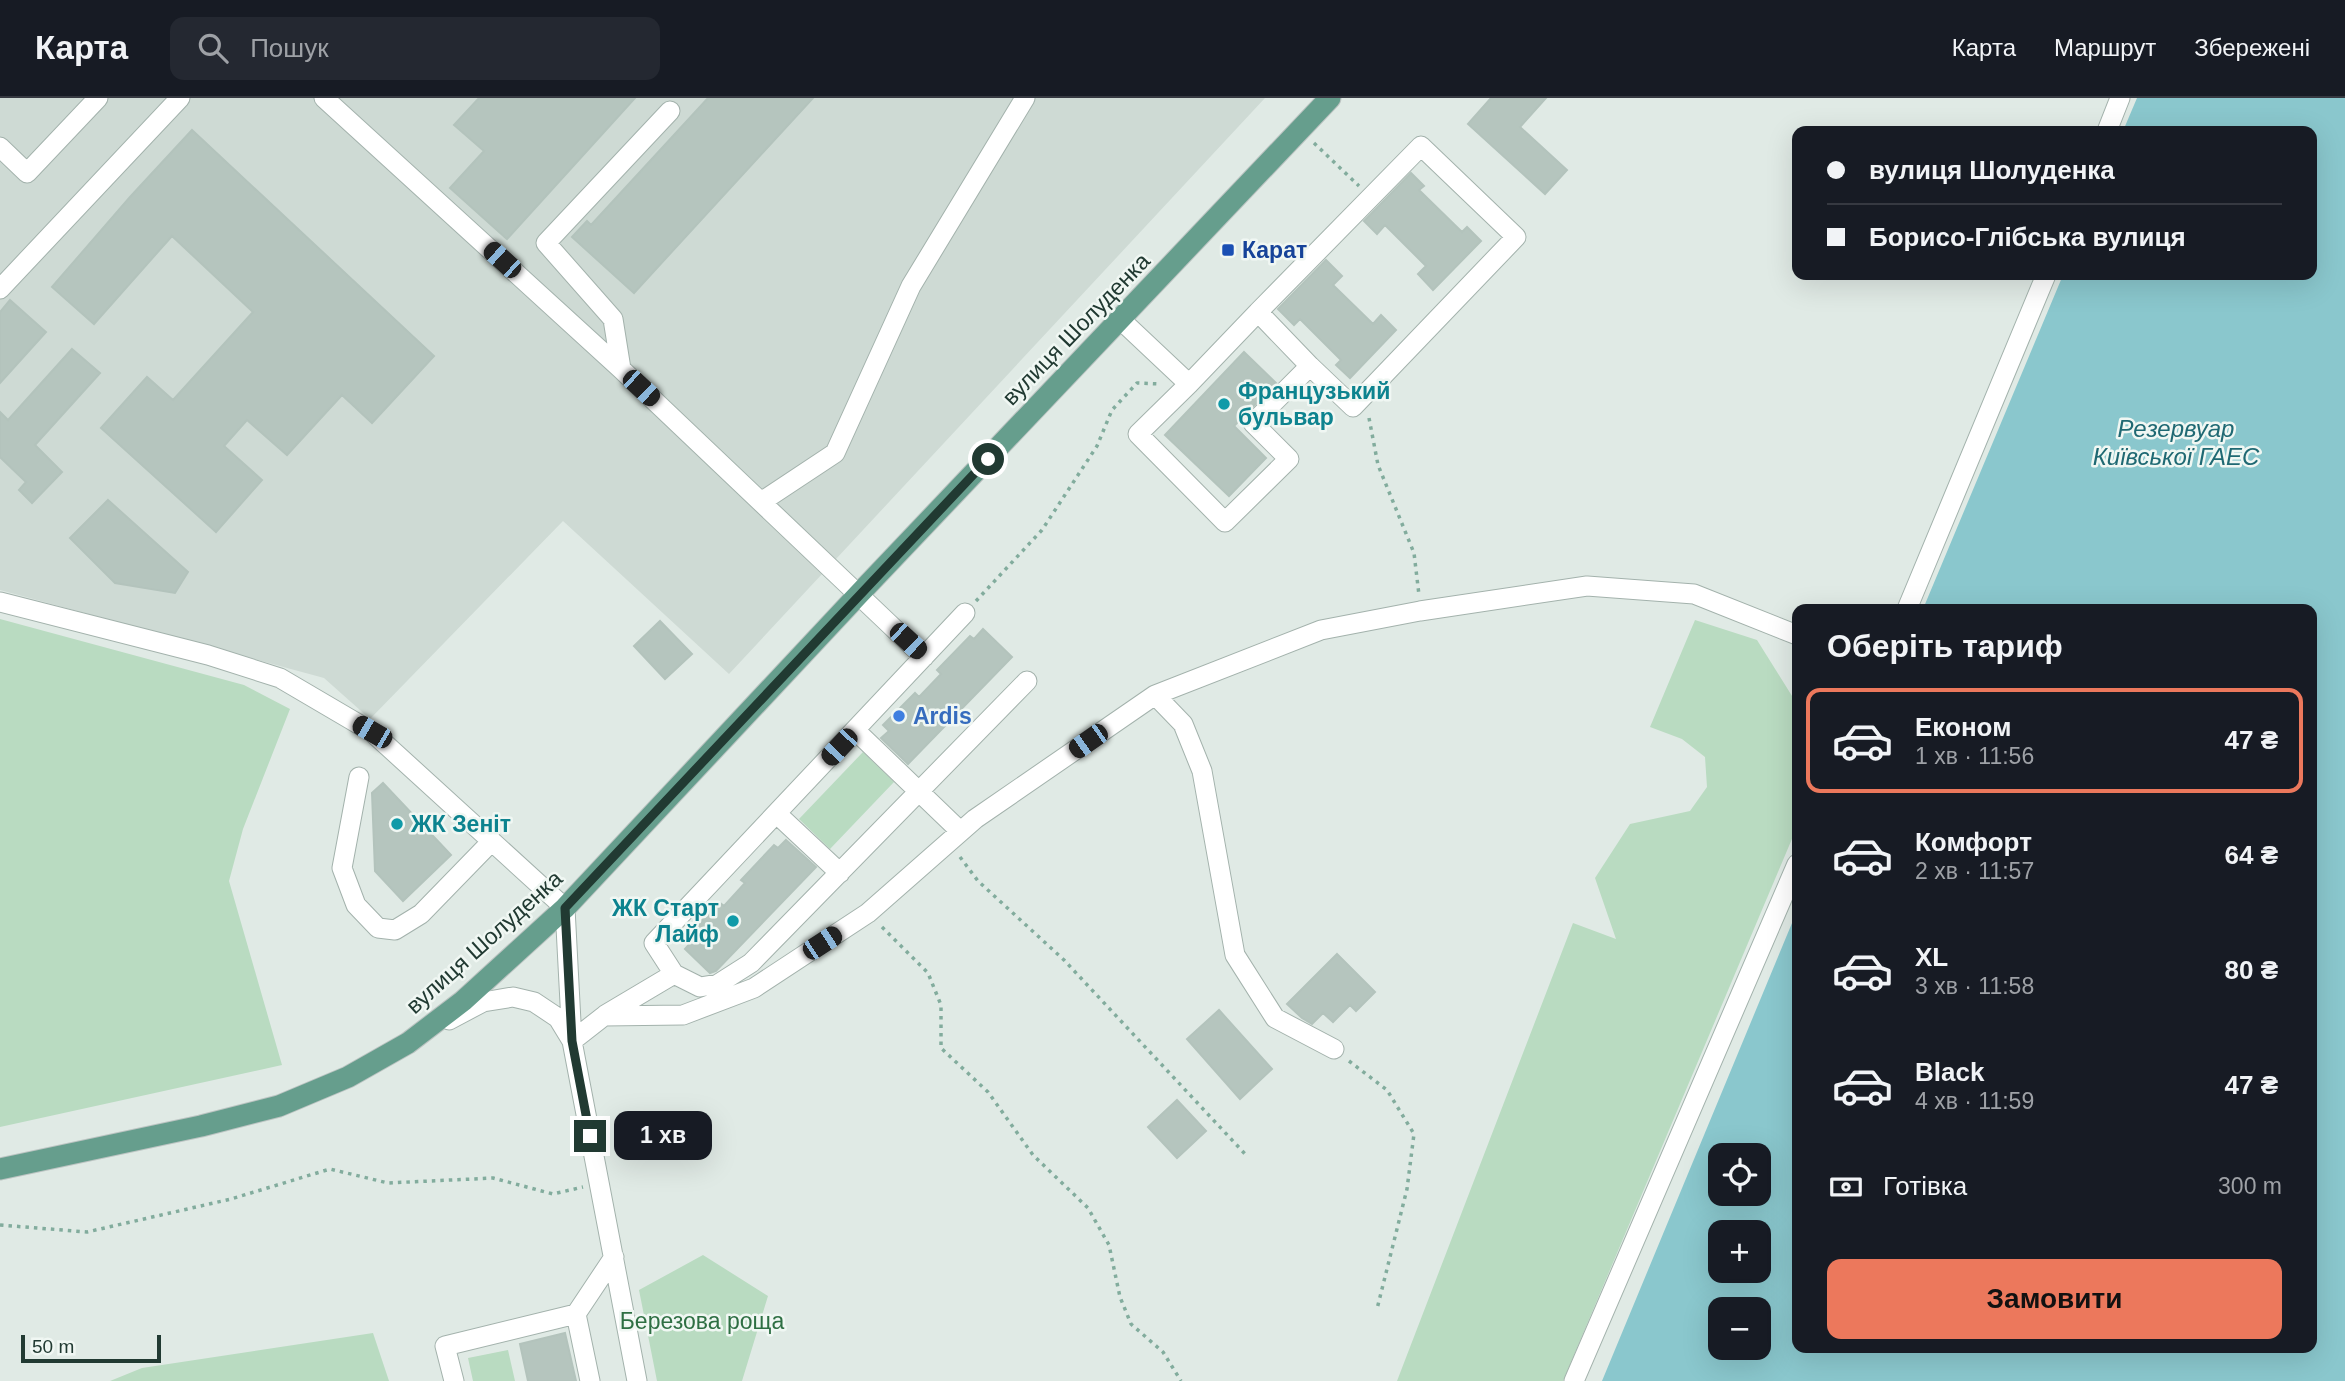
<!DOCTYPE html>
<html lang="uk">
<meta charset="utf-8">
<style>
body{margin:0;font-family:Arial,sans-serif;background:#242831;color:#f1f3f6;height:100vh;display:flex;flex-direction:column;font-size:26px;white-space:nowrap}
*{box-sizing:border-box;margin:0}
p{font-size:23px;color:#9ea1a6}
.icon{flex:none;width:38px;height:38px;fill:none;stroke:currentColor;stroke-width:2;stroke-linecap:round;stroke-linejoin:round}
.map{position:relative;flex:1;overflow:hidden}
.sheet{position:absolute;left:1792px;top:506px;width:525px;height:749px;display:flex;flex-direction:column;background:#171b24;border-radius:14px;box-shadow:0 7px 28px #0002}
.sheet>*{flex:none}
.guide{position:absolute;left:1792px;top:28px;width:525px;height:154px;border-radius:14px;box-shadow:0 7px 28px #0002;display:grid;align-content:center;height:154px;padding:0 35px;background:#171b24}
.controls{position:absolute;left:1708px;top:1045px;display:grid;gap:14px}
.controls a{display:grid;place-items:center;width:63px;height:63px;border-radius:14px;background:#171b24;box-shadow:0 7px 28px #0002;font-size:35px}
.scale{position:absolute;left:21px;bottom:18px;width:140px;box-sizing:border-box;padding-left:7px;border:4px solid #213a32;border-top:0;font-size:19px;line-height:24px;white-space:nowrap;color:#213a32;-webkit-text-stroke:5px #f0f7f3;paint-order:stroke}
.end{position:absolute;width:32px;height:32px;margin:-16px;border:9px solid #213a32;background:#fff;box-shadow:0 0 0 4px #fff}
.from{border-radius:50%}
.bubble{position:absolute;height:49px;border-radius:14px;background:#171b24;box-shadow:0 7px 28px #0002;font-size:23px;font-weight:600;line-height:49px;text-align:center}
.car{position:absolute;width:21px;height:42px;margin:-21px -10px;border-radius:9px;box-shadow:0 0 5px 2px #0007;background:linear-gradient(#222 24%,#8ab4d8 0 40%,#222 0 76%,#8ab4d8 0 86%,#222 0)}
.guide b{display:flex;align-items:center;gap:24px;height:66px;font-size:26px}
.guide b+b{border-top:2px solid #363941}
.guide i{width:18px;height:18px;background:#f1f3f6}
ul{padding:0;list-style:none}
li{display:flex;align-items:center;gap:21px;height:105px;margin:0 14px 10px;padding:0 21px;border:4px solid transparent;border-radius:14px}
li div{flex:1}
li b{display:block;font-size:26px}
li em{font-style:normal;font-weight:600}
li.current{border-color:#ec785c}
li>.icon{width:63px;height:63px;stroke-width:1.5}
h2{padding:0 35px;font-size:32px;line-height:84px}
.pay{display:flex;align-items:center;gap:18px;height:77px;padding:0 35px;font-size:26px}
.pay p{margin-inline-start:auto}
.button{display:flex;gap:14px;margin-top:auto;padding:14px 35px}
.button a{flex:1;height:80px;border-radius:14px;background:#ec785c;color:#111;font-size:28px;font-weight:600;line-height:80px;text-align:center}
header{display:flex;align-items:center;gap:42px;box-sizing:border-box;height:98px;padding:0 35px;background:#171b24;border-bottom:2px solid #363941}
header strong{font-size:33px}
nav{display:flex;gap:38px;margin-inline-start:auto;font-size:24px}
.search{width:490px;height:63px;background:#242831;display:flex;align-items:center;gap:18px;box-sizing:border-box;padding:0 24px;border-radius:14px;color:#9ea1a6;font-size:26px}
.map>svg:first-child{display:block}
</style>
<header>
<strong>Карта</strong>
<div class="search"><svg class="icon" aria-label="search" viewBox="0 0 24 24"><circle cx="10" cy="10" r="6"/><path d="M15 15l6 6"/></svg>Пошук</div>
<nav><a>Карта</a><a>Маршрут</a><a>Збережені</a></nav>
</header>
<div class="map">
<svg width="2345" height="1283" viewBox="0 0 2345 1283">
<rect width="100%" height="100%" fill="#e0eae5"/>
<path fill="#cedad4" d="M0,0h1265l-536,576 -166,-153 -193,198 -46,-41 -324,-88z"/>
<path fill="#b9dbc1" d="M0,521l244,66 46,24 -47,120 -14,52 53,184 -282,62z
M1695,522l62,20 40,64v123l-234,554h-166l176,-458 43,16 -21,-61 35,-54 60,-13 17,-24 -2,-30 -23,-18 -32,-12z
M863,654l31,30 -64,67 -31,-30z
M703,1157l65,41 -26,85h-85l-18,-91z
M373,1235l16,48h-279l32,-13z
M508,1252l7,31h-42l-5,-23z"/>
<path fill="#8ac7cd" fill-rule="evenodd" d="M2137,0h208v1283h-743l195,-470v437h515v-739h-389l140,-334h249v-144h-189zM1720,1057h39v39h-39zM1720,1134h39v38h-39zM1720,1211h39v39h-39z"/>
<path fill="#b5c5be" stroke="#b3c3bc" stroke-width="2" d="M479,0h156l-128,141 -57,-51 34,-37 -30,-26z
M708,0h105l-179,195 -62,-56 15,-16 4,4z
M1491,0h55l-26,29 47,43 -22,24 -77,-70z
M192,32l242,226 -62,67 -30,-28 -55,60 -40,-35 -23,26 38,34 -46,52 -115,-104 46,-51 26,23 80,-88 -81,-76 -78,88 -42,-37 78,-90z
M1411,75l13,13 -5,4 43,42 5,-5 14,14 -48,49 -15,-16 8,-8 -41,-41 -8,9 -13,-13z
M1326,162l16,16 -9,9 40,39 8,-9 15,15 -46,48 -14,-13 5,-5 -41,-41 -6,6 -16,-16z
M10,202l36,32 -46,51v-71z
M72,251l28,24 -65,72 27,27 -30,31 -13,-13 7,-8 -26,-25v-45l8,8z
M1244,254l32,31 -42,43 32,32 -37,38 -64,-61z
M108,402l80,72 -13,21 -60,-10 -45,-45z
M660,523l32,33 -27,25 -31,-33z
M983,531l29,28 -104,107 -27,-26 8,-7 -6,-6 32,-32 4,4 22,-23 -4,-4 33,-34 4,3z
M383,685l68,72 -48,46 -28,-30 -3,-78z
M786,742l30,27 -100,104 -6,2 -25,-24 8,-9 -5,-5 31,-33 5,4 21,-23 -4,-3 33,-35 4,3z
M1337,856l38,38 -19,19 -6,-6 -17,17 -10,-9 -11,11 -10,-6 -15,-14z
M1219,912l53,59 -32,30 -53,-60z
M1177,1002l29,31 -29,27 -29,-31z
M565,1235l11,48h-48l-8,-37z"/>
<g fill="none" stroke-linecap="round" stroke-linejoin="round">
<g stroke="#a3b2ac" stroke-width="21">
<path id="minor" d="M324,0l297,271 303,288
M2107,33l13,-33
M0,49l27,26 71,-75
M0,191l180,-191
M1258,214l163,-166 95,91 -163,170 -43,-41
M1121,222l68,64 -51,50 87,88 64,-63 -36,-36 57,-57 -52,-54 -69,72
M621,271l-8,-50 -67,-76 124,-132
M761,404l74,-49 76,-167 114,-188
M0,504l208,53 72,23 92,54 193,176 7,133 65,340
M1907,511l139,-334
M1155,597l28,29 19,47 33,184 40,63 59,31
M855,632l105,101
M359,679l-17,91 14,37 22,23 17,2 26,-16 71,-73
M777,716l63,59
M674,876l-20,-31 311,-330
M605,917l69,-41 26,13 18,-3 33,-21 276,-282
M449,922l34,-18 30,-5 21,5 24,16 14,23 32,-25 79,-1 71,-27 114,-75 107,-94 180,-124 166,-65 99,-19 167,-25 107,8 103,41
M454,1283l-9,-35 131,-32
M590,1283l-14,-67 38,-57
M1574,1283l223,-517"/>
</g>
<g stroke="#bcc4c2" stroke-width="23">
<path id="major" d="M0,1071l201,-43 78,-20 69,-29 60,-34 55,-42 102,-93 293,-313 472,-497"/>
</g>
<path stroke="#82ac9d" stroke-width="3.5" stroke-dasharray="3.5 5" stroke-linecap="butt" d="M1314,45l45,43
M1369,320l9,47 36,88 5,42
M976,503l66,-71 55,-84 15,-36 25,-27 24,1
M960,759l18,24 86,79 182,195
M882,829l46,46 13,32v43l47,44 45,63 55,53 21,37 11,52 11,27 32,28 18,29
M1349,963l38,29 27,44 -7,55 -30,120
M0,1127l87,7 144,-33 99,-30 58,14 105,-5 60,16 30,-7"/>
<use href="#minor" stroke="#fff" stroke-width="19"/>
<use href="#major" stroke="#669e8d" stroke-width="21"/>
</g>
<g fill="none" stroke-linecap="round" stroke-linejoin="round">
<path stroke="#213a32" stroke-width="9" d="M590,1038l-18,-95 -7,-133 423,-449"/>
</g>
<rect fill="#1a4fb4" stroke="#f0f7f3" stroke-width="2.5" x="1221" y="145" width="14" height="14" rx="3.5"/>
<g fill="#0f9aa8" stroke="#f0f7f3" stroke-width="2.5">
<circle cx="1224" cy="306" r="7"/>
<circle cx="397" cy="726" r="7"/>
<circle cx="733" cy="823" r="7"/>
</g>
<circle fill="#3f7fe0" stroke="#f0f7f3" stroke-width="2.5" cx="899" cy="618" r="7"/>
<g text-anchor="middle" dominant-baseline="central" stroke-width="5" stroke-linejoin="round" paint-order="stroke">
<g font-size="23" font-weight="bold" fill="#164399" stroke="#f0f7f3" text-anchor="start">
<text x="1242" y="152">Карат</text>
</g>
<g font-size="23" fill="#213a32" stroke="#f0f7f3">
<text transform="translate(1076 231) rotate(-46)">вулиця Шолуденка</text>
<text transform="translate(484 844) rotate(-42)">вулиця Шолуденка</text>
</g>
<g font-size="23" font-weight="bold" fill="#0d838f" stroke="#f0f7f3" text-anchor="start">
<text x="1238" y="293">Французький<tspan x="1238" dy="26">бульвар</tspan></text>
<text x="411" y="726">ЖК Зеніт</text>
<text x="719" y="810" text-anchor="end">ЖК Старт<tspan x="719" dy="26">Лайф</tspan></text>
</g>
<g font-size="23" font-weight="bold" fill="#366cbe" stroke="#f0f7f3" text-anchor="start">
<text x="913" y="618">Ardis</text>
</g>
<g font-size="23" fill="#2e6f43" stroke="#f0f7f3">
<text x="702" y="1223">Березова роща</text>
</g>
<g font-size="24" font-style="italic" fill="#1f6973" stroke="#f0f7f3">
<text x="2176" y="330">Резервуар<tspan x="2176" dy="28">Київської ГАЕС</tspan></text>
</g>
</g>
</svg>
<div class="controls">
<a><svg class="icon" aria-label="locate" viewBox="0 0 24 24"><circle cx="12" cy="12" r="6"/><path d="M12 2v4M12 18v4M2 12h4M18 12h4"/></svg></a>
<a>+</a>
<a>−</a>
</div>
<div class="scale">50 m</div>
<i class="end from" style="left:988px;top:361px"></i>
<i class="end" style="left:590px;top:1038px"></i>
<div class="bubble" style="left:614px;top:1013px;width:98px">1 хв</div>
<i class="car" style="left:502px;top:162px;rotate:312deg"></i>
<i class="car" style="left:641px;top:290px;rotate:133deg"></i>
<i class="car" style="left:908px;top:543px;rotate:133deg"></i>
<i class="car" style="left:372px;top:634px;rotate:300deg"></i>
<i class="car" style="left:1088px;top:643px;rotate:235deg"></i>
<i class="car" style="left:839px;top:649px;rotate:223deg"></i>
<i class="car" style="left:822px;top:845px;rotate:57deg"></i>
<div class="guide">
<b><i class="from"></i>вулиця Шолуденка</b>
<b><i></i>Борисо-Глібська вулиця</b>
</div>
<section class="sheet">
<h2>Оберіть тариф</h2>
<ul>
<li class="current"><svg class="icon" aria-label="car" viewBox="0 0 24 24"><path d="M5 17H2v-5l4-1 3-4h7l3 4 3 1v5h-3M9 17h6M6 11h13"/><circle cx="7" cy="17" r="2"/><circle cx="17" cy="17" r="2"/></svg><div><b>Економ</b><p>1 хв · 11:56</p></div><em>47 ₴</em></li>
<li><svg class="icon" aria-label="car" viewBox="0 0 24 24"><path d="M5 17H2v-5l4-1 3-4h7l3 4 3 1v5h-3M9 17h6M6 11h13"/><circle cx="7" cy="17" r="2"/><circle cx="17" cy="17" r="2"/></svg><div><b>Комфорт</b><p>2 хв · 11:57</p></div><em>64 ₴</em></li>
<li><svg class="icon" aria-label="car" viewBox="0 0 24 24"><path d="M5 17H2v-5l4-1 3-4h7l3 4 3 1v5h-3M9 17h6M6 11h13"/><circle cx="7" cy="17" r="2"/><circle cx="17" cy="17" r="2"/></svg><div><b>XL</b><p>3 хв · 11:58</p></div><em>80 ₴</em></li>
<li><svg class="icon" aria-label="car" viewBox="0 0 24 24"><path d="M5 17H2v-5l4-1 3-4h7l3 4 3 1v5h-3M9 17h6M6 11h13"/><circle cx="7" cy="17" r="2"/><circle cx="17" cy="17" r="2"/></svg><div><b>Black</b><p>4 хв · 11:59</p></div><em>47 ₴</em></li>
</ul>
<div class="pay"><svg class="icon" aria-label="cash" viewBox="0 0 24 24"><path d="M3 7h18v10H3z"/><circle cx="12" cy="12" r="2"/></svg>Готівка<p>300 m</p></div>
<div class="button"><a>Замовити</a></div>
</section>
</div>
